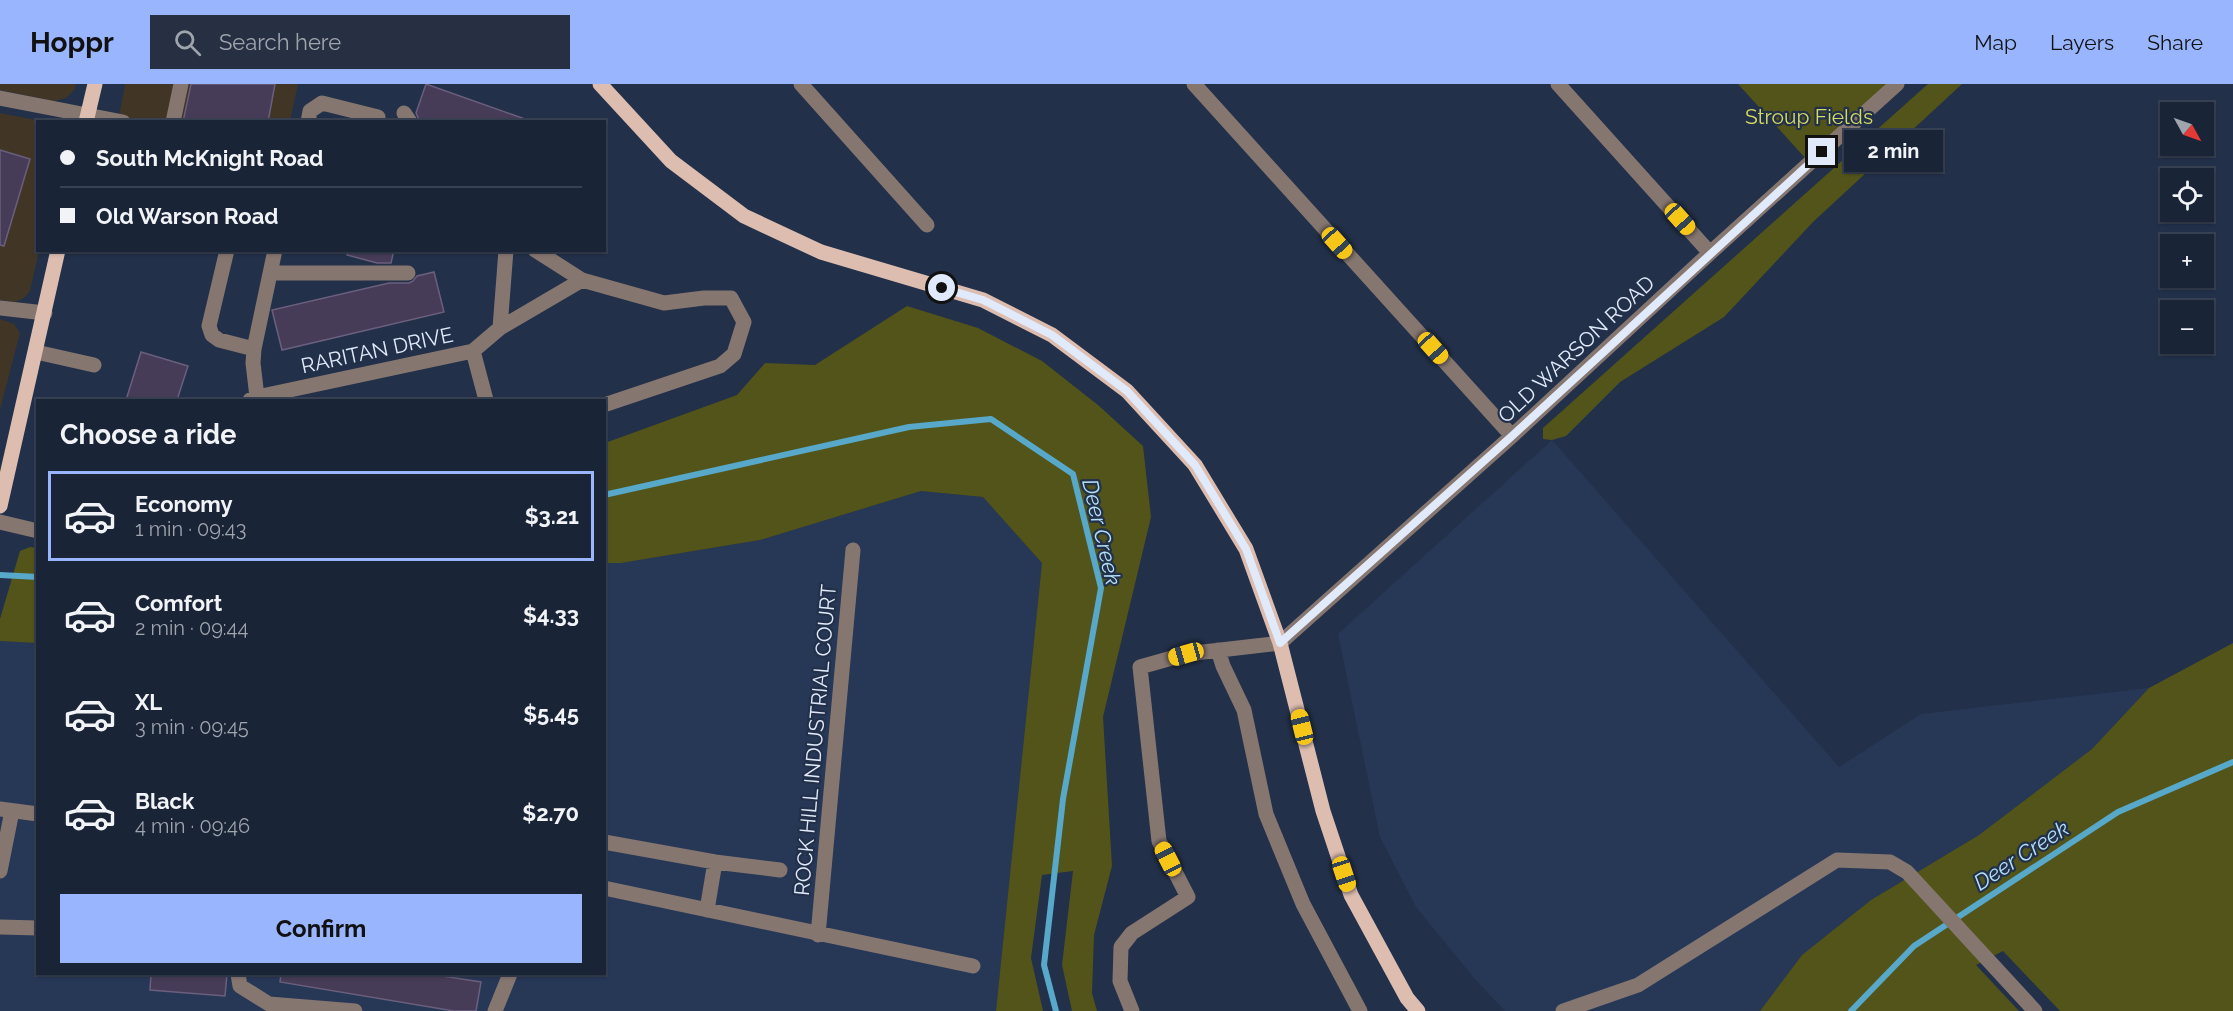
<!DOCTYPE html>
<meta charset="utf-8">
<style>
body{margin:0;font-family:Raleway,sans-serif;background:#273042;color:#f1f3f6;height:100vh;display:flex;flex-direction:column;font-size:22px;white-space:nowrap}
*{box-sizing:border-box;margin:0}
p{font-size:20px;color:#9fa4ad}
.icon{flex:none;width:33px;height:33px;fill:none;stroke:currentColor;stroke-width:2;stroke-linecap:round;stroke-linejoin:round}
.map{position:relative;flex:1;overflow:hidden}
.drawer{position:absolute;left:36px;top:315px;width:570px;height:576px;display:flex;flex-direction:column;background:#1a2437;border-radius:0px;box-shadow:0 2px 4px #0004,0 0 0 2px #384152}
.drawer>*{flex:none}
.guide{position:absolute;left:36px;top:36px;width:570px;height:132px;border-radius:0px;box-shadow:0 2px 4px #0004,0 0 0 2px #384152;display:grid;align-content:center;height:132px;padding:0 24px;background:#1a2437}
.needle{width:39px;rotate:130deg}
.fabs{position:absolute;left:2160px;top:18px;display:grid;gap:12px}
.fabs a{display:grid;place-items:center;width:54px;height:54px;border-radius:0px;background:#1a2437;box-shadow:0 2px 4px #0004,0 0 0 2px #384152;font-size:30px}
.end{position:absolute;width:27px;height:27px;margin:-14px;border:8px solid #e1eafb;background:#111;box-shadow:0 0 0 3px #111}
.from{border-radius:50%}
.bubble{position:absolute;height:42px;border-radius:0px;background:#1a2437;box-shadow:0 2px 4px #0004,0 0 0 2px #384152;font-size:20px;font-weight:700;line-height:42px;text-align:center}
.car{position:absolute;width:18px;height:36px;margin:-18px -9px;border-radius:8px;box-shadow:0 0 4px 2px #0007;background:linear-gradient(#f5c518 24%,#345 0 40%,#f5c518 0 76%,#345 0 86%,#f5c518 0)}
.guide b{display:flex;align-items:center;gap:21px;height:57px;font-size:22px}
.guide b+b{border-top:2px solid #384152}
.guide i{width:15px;height:15px;background:#f1f3f6}
ul{padding:0;list-style:none}
li{display:flex;align-items:center;gap:18px;height:90px;margin:0 12px 9px;padding:0 12px;border:3px solid transparent;border-radius:0px}
li div{flex:1}
li b{display:block;font-size:22px}
li em{font-style:normal;font-weight:700}
li.on{border-color:#98b5fd}
li>.icon{width:54px;height:54px;stroke-width:1.5}
h2{padding:0 24px;font-size:27px;line-height:72px}
.cta{display:flex;gap:12px;margin-top:auto;padding:12px 24px}
.cta a{flex:1;height:69px;border-radius:0px;background:#98b5fd;color:#111;font-size:24px;font-weight:700;line-height:69px;text-align:center}
header{display:flex;align-items:center;gap:36px;box-sizing:border-box;height:84px;padding:0 30px;background:#98b5fd;color:#111}
header strong{font-size:28px}
nav{display:flex;gap:33px;margin-inline-start:auto;font-size:21px}
.search{width:420px;height:54px;background:#273042;display:flex;align-items:center;gap:15px;box-sizing:border-box;padding:0 21px;border-radius:0px;color:#9fa4ad;font-size:22px}
.map>svg:first-child{display:block}
</style>
<header>
<strong>Hoppr</strong>
<div class="search"><svg class="icon" aria-label="search" viewBox="0 0 24 24"><circle cx="10" cy="10" r="6"/><path d="M15 15l6 6"/></svg>Search here</div>
<nav><a>Map</a><a>Layers</a><a>Share</a></nav>
</header>
<div class="map">
<svg width="2233" height="927" viewBox="0 0 2233 927">
<rect width="100%" height="100%" fill="#223049"/>
<path fill="#413526" d="M0,0h76l-1,5 -9,9 -12,3 -54,-11z
M125,0h173l-8,37 -172,1z
M0,29l41,8 -3,1 1,129 -9,40 -6,7 -9,4 -15,-2z
M0,235l14,5 6,9 -20,77z"/>
<path fill="#273857" d="M1552,356l287,327 82,-53 228,-26 -57,61 -113,86 -108,65 -69,55 -42,56h-255l-31,-33 -58,-71 -36,-70 -42,-203z
M921,407l62,6 59,66 -46,448h-996v-370l37,2 1,331h566l1,-411h16l139,-23z"/>
<path fill="#52541a" d="M1738,0h155l-86,76z
M1928,0h34l-149,138 -89,95 -104,65 -54,54 -14,4 -9,-1v-11z
M907,222l71,22 64,33 56,44 45,41 8,71 -48,200 9,149 -18,69 -2,58 5,18h-25l-10,-46 11,-94 -31,4 -11,83 12,53h-47l46,-448 -59,-66 -62,-6 -161,49 -139,23h-16v-120l132,-48 28,-32 50,2z
M30,463l7,1v95l-37,-2v-22l20,-68z
M2233,559v368h-173l-57,-60 -27,14 43,46h-259l42,-56 69,-55 108,-65 113,-86 57,-61z"/>
<g fill="none" stroke-linecap="round" stroke-linejoin="round">
<path stroke="#57a8c9" stroke-width="6" d="M604,411l305,-68 82,-8 82,55 28,114 -38,211 -19,166 12,46
M0,491l38,2
M1851,927l63,-65 204,-134 115,-50"/>
</g>
<path fill="#463c58" stroke="#6a5f7d" stroke-width="1.5" d="M191,0h84l-7,38h-85z
M426,0l99,35 -1,3h-104l-4,-9z
M0,66l30,9 -26,87 -4,-1z
M348,166h46l-3,13h-14l-30,-8z
M434,188l10,40 -162,38 -10,-40 117,-27h20l4,-2 4,-5z
M141,268l47,14 -11,34h-51z
M151,890h76l-2,22 -75,-6z
M281,890h148l52,8 -5,29h-22l-174,-29z"/>
<g fill="none" stroke-linecap="round" stroke-linejoin="round">
<path stroke="#867670" stroke-width="15" d="M801,0l126,141
M1194,0l318,352
M1558,0l152,169
M0,14l123,24
M404,29l6,9
M173,38l8,-38
M308,38l2,-11 12,-8 56,14
M227,166l-18,76 3,9 7,5 35,9 -1,14 4,34
M535,166l47,30 82,23 40,-5h27l13,24 -10,32 -14,12 -116,39
M271,189h137
M0,224l45,5
M500,244l82,-48
M254,265l21,-99
M473,267l13,49
M36,268l58,13
M250,316l7,-3 216,-46 27,-23 6,-78
M0,438l38,9
M1218,566l5,16 21,44 22,104 37,90 57,107
M0,725l38,5
M604,758l111,20 65,8
M0,787l12,-60
M604,804l369,78
M707,826l8,-48
M0,843l38,1
M818,851l35,-385
M238,890l2,12 29,18 86,7
M495,927l15,-37
M1132,927l-12,-30 1,-34 11,-14 56,-36 -29,-56 -19,-174 46,-13 94,-11 232,-207 198,-183 187,-169
M1563,927l75,-26 199,-125 53,2 17,10 128,139"/>
<path stroke="#ddbdb0" stroke-width="15" d="M600,0l71,77 73,55 77,36 162,48 69,35 75,56 68,74 51,84 34,94 43,168 28,84 56,103 11,13
M86,38l9,-38
M0,422l58,-256"/>
</g>
<g fill="none" stroke-linecap="round" stroke-linejoin="round">
<path stroke="#e1eafb" stroke-width="8" d="M942,204l41,12 69,35 75,56 68,74 51,84 34,94 232,-207 310,-284"/>
</g>
<g text-anchor="middle" dominant-baseline="central" stroke-width="4.5" stroke-linejoin="round" paint-order="stroke">
<g font-size="21" fill="#d5da64" stroke="#223049">
<text x="1809" y="32">Stroup Fields</text>
</g>
<g font-size="21" fill="#e1eafb" stroke="#223049">
<text transform="translate(1576 265) rotate(-43)">OLD WARSON ROAD</text>
<text transform="translate(377 266) rotate(-12)">RARITAN DRIVE</text>
<text transform="translate(815 656) rotate(-85)">ROCK HILL INDUSTRIAL COURT</text>
</g>
<g font-size="22" font-style="italic" fill="#b3e0f7" stroke="#223049">
<text transform="translate(1102 448) rotate(77)">Deer Creek</text>
<text transform="translate(2021 771) rotate(-33)">Deer Creek</text>
</g>
</g>
</svg>
<div class="fabs">
<a><svg class="needle" viewBox="-14 -14 28 28"><path d="M0-13l5 13h-10z" fill="#e53935"/><path d="M0 13l5-13h-10z" fill="#9fa4ad"/></svg></a>
<a><svg class="icon" aria-label="locate" viewBox="0 0 24 24"><circle cx="12" cy="12" r="6"/><path d="M12 2v4M12 18v4M2 12h4M18 12h4"/></svg></a>
<a>+</a>
<a>−</a>
</div>
<i class="end from" style="left:942px;top:204px"></i>
<i class="end" style="left:1822px;top:68px"></i>
<div class="bubble" style="left:1844px;top:46px;width:99px">2 min</div>
<i class="car" style="left:1680px;top:135px;rotate:138deg"></i>
<i class="car" style="left:1337px;top:159px;rotate:138deg"></i>
<i class="car" style="left:1433px;top:264px;rotate:138deg"></i>
<i class="car" style="left:1186px;top:570px;rotate:254deg"></i>
<i class="car" style="left:1302px;top:643px;rotate:346deg"></i>
<i class="car" style="left:1168px;top:775px;rotate:333deg"></i>
<i class="car" style="left:1344px;top:790px;rotate:162deg"></i>
<div class="guide">
<b><i class="from"></i>South McKnight Road</b>
<b><i></i>Old Warson Road</b>
</div>
<section class="drawer">
<h2>Choose a ride</h2>
<ul>
<li class="on"><svg class="icon" aria-label="car" viewBox="0 0 24 24"><path d="M5 17H2v-5l4-1 3-4h7l3 4 3 1v5h-3M9 17h6M6 11h13"/><circle cx="7" cy="17" r="2"/><circle cx="17" cy="17" r="2"/></svg><div><b>Economy</b><p>1 min · 09:43</p></div><em>$3.21</em></li>
<li><svg class="icon" aria-label="car" viewBox="0 0 24 24"><path d="M5 17H2v-5l4-1 3-4h7l3 4 3 1v5h-3M9 17h6M6 11h13"/><circle cx="7" cy="17" r="2"/><circle cx="17" cy="17" r="2"/></svg><div><b>Comfort</b><p>2 min · 09:44</p></div><em>$4.33</em></li>
<li><svg class="icon" aria-label="car" viewBox="0 0 24 24"><path d="M5 17H2v-5l4-1 3-4h7l3 4 3 1v5h-3M9 17h6M6 11h13"/><circle cx="7" cy="17" r="2"/><circle cx="17" cy="17" r="2"/></svg><div><b>XL</b><p>3 min · 09:45</p></div><em>$5.45</em></li>
<li><svg class="icon" aria-label="car" viewBox="0 0 24 24"><path d="M5 17H2v-5l4-1 3-4h7l3 4 3 1v5h-3M9 17h6M6 11h13"/><circle cx="7" cy="17" r="2"/><circle cx="17" cy="17" r="2"/></svg><div><b>Black</b><p>4 min · 09:46</p></div><em>$2.70</em></li>
</ul>
<div class="cta"><a>Confirm</a></div>
</section>
</div>
